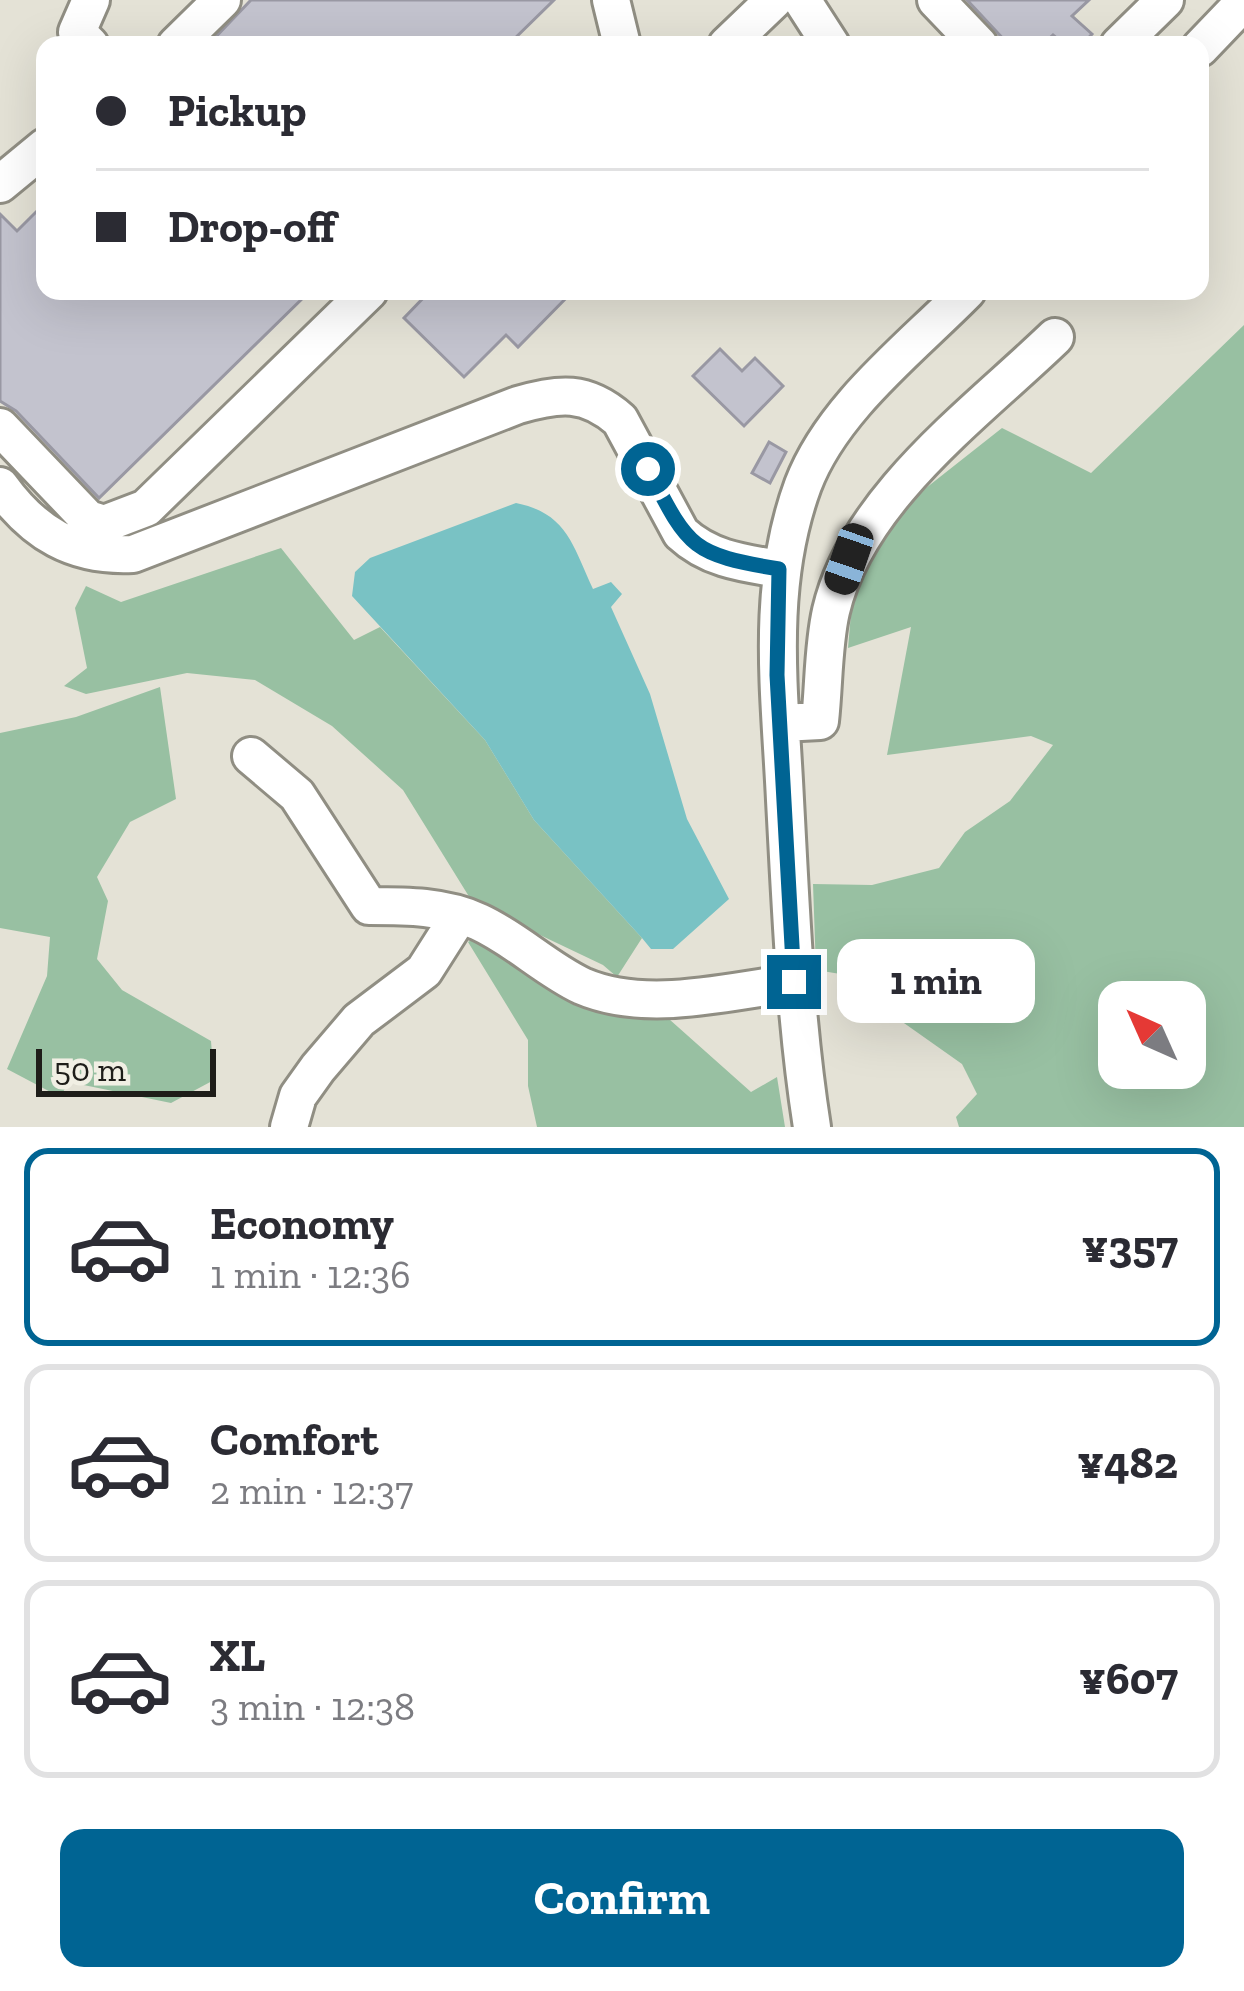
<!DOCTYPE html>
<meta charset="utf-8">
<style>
body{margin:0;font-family:"Zilla Slab",serif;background:#f7f7f7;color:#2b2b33;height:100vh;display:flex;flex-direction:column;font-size:45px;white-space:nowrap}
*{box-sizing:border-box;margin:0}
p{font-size:39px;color:#7c7c81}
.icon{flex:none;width:66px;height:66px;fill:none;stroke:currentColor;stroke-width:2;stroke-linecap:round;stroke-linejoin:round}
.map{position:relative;height:1127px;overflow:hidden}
.details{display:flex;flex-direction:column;background:#fff;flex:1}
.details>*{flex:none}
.top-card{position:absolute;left:36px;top:36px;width:1173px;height:264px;border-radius:24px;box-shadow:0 12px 48px #0002;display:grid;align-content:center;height:264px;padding:0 60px;background:#fff}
.needle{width:78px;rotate:315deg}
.controls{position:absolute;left:1098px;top:981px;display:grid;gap:24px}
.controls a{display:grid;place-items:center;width:108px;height:108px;border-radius:24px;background:#fff;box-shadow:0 12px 48px #0002;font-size:60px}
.scale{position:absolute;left:36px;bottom:30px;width:180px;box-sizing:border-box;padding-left:12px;border:6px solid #1e1d19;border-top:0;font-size:33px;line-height:42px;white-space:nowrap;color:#1e1d19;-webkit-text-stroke:9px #f1efe4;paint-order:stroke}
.end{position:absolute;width:54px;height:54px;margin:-27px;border:15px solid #006493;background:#fff;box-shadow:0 0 0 6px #fff}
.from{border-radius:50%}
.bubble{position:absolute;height:84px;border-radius:24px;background:#fff;box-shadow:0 12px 48px #0002;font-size:39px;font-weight:700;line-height:84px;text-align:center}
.car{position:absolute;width:36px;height:72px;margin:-36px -18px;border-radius:15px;box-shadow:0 0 9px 3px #0007;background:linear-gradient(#222 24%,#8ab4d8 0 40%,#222 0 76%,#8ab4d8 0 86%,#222 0)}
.top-card b{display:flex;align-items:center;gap:42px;height:114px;font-size:45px}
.top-card b+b{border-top:3px solid #e1e1e2}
.top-card i{width:30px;height:30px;background:#2b2b33}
ul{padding:21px 0 0;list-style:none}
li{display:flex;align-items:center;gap:36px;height:198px;margin:0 24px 18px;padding:0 36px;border:6px solid #e1e1e2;border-radius:24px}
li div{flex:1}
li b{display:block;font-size:45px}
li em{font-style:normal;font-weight:700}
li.on{border-color:#006493}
li>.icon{width:108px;height:108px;stroke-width:1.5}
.primary-button{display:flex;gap:24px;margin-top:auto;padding:24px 60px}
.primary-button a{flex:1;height:138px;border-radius:24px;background:#006493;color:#fff;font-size:48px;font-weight:700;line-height:138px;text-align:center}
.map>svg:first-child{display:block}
</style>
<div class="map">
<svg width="1244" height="1127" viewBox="0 0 1244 1127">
<rect width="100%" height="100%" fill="#e4e2d6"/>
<path fill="#98c0a2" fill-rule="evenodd" d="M1244,325v802h-285l-3,-10 21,-23 -15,-30 -68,-48 -23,-37 -55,-9 -3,-86 59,1 67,-17 26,-36 45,-31 43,-56 -22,-9 -144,19 24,-128 -63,21 5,-58 40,-76 109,-86 89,45zM1119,1002h66v66h-66z
M281,548l73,92 26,-13 105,113 49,80 108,118 -25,39 -14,-12 -130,-62 -70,-113 -71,-64 -77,-46 -68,-7 -101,21 -22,-8 23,-18 -12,-60 11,-22 35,16z
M160,687l16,112 -46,23 -33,55 11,24 -11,58 25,31 89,51 3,39 -43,23 -102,-21 -9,15 -53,-28 40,-93 3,-39 -50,-9v-195l76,-16z
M481,934l111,68 77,17 82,73 26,-15 8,50h-248l-9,-41v-46l-60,-98z"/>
<path fill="#79c2c4" d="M516,503c51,10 57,43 77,86l18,-7 11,12 -11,13 39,87 37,125 42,80 -56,50h-22l-9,-11 -108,-118 -49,-80 -133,-144 3,-24 15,-14z"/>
<path fill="#c3c3ce" stroke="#9998a3" stroke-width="3" d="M251,0h303l-46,45h-300z
M967,0h122l-17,16 20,18 -10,11h-17l-12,-10 -11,10h-33z
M45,203v88h265l-211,207 -83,-87 -16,-10v-187l17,17z
M430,291h143l-55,56 -12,-12 -42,42 -60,-59z
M720,349l22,22 13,-13 28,28 -39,40 -51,-50z
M769,442l17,10 -16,31 -18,-10z"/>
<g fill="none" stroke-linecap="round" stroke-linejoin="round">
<g stroke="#908e83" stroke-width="42">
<path id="minor" d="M611,0l11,45
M802,0l29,45
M936,0l43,45
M90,45l-13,-13 14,-32
M176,45l46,-45
M727,45l47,-45
M1119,45l46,-45
M1200,48l44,-46
M0,184l45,-37
M0,427l88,92 16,5 42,-16 223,-217
M0,486c34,47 73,71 133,68l385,-149c41,-12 68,-15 102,15l61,113c28,26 61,30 99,36
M782,723l38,-2c4,-36 3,-75 11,-110 26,-112 144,-197 224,-274
M251,756l46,39 72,111c37,0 76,0 110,16 37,17 67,47 103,64 65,28 146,5 212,-3
M289,1127l9,-31 20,-28 41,-48 65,-49 35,-55
M812,1127c-17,-108 -21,-217 -27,-327 -5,-107 -20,-212 18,-315 29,-77 108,-137 164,-194"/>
</g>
<use href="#minor" stroke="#fff" stroke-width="36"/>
</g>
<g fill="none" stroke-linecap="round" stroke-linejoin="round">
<path stroke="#006493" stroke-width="15" d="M648,469c41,79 42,85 131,100l-2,106 17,307"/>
</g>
</svg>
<div class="controls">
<a><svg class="needle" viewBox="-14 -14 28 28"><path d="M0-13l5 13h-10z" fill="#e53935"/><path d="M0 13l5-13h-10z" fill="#7c7c81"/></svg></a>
</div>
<div class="scale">50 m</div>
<i class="end from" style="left:648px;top:469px"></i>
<i class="end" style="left:794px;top:982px"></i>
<div class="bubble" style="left:837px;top:939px;width:198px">1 min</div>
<i class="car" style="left:849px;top:559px;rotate:199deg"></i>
<div class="top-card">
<b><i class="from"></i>Pickup</b>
<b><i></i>Drop-off</b>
</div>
</div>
<section class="details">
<ul>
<li class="on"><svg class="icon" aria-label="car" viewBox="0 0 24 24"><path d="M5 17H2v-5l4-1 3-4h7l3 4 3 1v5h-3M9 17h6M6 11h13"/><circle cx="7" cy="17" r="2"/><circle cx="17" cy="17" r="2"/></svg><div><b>Economy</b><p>1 min · 12:36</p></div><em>¥357</em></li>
<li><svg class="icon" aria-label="car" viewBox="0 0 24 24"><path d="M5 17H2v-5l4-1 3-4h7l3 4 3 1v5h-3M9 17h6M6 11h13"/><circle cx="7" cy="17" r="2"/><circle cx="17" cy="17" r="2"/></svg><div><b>Comfort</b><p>2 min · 12:37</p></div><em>¥482</em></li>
<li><svg class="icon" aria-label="car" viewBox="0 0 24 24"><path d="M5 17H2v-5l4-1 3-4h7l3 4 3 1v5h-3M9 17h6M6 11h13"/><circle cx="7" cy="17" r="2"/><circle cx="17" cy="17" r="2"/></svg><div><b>XL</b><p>3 min · 12:38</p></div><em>¥607</em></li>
</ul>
<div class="primary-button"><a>Confirm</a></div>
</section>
